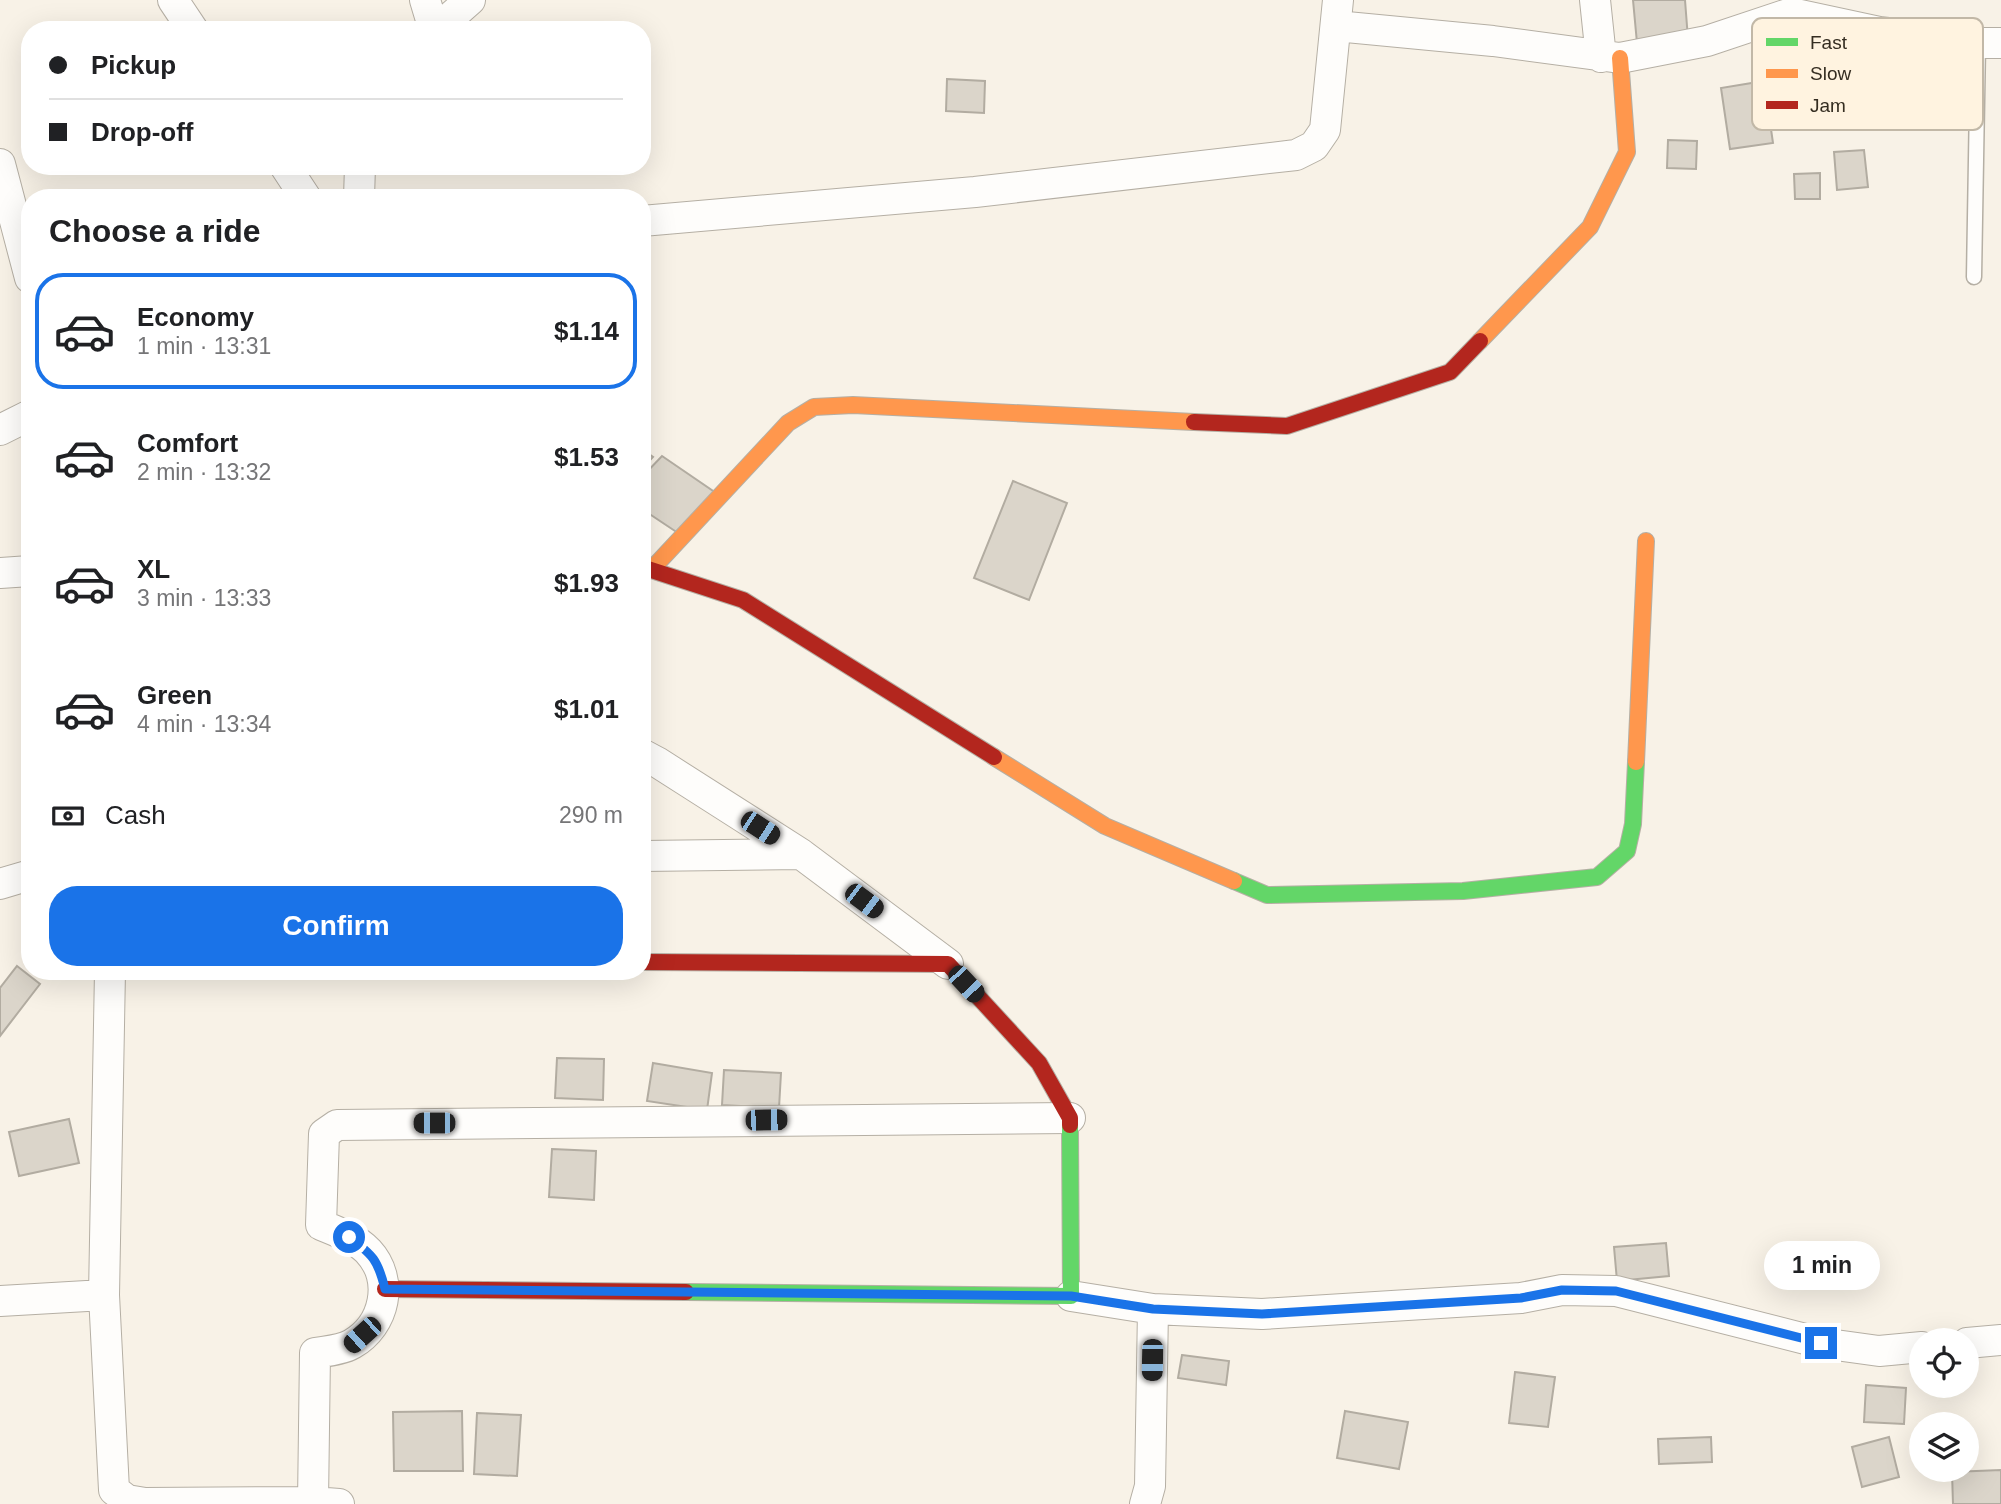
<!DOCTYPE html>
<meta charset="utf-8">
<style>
body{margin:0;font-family:Helvetica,sans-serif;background:#f6f6f6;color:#202124;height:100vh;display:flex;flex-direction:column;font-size:26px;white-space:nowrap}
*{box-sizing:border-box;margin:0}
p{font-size:23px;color:#757577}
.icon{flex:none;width:38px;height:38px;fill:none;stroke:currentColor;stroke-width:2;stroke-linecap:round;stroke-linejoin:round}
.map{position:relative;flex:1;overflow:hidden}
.panel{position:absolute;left:21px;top:189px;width:630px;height:791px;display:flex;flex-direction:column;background:#fff;border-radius:28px;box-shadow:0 7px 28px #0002}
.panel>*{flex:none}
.top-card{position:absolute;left:21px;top:21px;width:630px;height:154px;border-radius:28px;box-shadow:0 7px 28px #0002;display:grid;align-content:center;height:154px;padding:0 28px;background:#fff}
.controls{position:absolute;left:1909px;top:1328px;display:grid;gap:14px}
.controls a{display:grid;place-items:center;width:70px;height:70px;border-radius:50%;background:#fff;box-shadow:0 7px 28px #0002;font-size:35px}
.end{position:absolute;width:32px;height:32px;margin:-16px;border:9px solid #1a73e8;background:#fff;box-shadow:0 0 0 4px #fff}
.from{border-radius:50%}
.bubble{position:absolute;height:49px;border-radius:24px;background:#fff;box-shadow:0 7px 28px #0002;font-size:23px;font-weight:700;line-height:49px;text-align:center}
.car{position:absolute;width:21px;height:42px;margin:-21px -10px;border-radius:9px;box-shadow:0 0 5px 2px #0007;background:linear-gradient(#222 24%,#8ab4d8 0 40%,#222 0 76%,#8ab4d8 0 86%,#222 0)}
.top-card b{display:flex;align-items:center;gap:24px;height:66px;font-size:26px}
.top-card b+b{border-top:2px solid #e0e0e0}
.top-card i{width:18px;height:18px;background:#202124}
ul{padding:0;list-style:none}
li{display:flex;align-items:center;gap:21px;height:116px;margin:0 14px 10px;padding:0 14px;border:4px solid transparent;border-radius:28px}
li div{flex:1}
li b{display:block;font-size:26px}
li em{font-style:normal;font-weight:700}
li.current{border-color:#1a73e8}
li>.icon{width:63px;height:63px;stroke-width:1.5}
h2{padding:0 28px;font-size:32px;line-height:84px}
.pay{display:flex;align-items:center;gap:18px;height:77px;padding:0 28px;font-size:26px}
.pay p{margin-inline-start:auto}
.cta{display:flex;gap:14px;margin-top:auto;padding:14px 28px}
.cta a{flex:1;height:80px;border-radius:28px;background:#1a73e8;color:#fff;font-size:28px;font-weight:700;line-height:80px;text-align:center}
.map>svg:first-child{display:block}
</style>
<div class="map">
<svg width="2001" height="1504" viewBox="0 0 2001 1504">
<rect width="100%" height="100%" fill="#f8f2e7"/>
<path fill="#dbd5ca" stroke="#b2aca1" stroke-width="2" d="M1633,0h52l3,39 -51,4z
M947,79l38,2 -1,32 -38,-2z
M1764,81l9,62 -43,6 -9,-61z
M1668,140l29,1 -1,28 -29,-1z
M1864,150l4,37 -31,3 -3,-38z
M1820,173v26h-25l-1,-25z
M642,449l11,8 -11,12z
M662,456l54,37 -35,42 -39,-26v-32z
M1013,481l54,22 -38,97 -55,-22z
M17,966l23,18 -40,52v-48z
M557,1058l47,1 -1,41 -48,-2z
M653,1063l59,10 -5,37 -60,-9z
M724,1070l57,3 -2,35 -57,-3z
M69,1119l10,44 -60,13 -10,-44z
M552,1149l44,2 -2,49 -45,-3z
M1666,1243l3,33 -52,5 -3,-34z
M1182,1355l47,6 -3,24 -48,-7z
M1515,1372l40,5 -7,50 -39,-4z
M1866,1385l40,3 -2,36 -40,-2z
M462,1411l1,60h-69l-1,-59z
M1345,1411l63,11 -9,47 -62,-11z
M477,1413l44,2 -4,61 -43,-2z
M1711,1437l1,25 -53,2 -1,-25z
M1889,1437l10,40 -37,10 -10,-40z
M2001,1470v34h-48l-1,-32z"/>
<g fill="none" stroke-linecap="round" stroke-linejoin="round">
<g stroke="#b5afa4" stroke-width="17">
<path id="lane" d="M1974,277l4,-234"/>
</g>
<g stroke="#b5afa4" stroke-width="32">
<path id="street" d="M173,0l20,30
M425,0l9,30
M1595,0l6,57
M1336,26l157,15 127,17 87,-17 84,-28 88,19 99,11h23
M436,30l34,-30
M0,164l30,114
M285,166l21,32
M359,198l1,-32
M642,221l333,-29 321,-37 18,-9 11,-16 13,-130
M0,430l30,-15
M0,573l30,-2
M642,754l15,8 144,92
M642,856l159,-2 147,110
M0,884l30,-9
M110,971l-6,324 10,195 13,10 18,3 168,-1 26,2
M1071,1296l82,13 109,5 259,-16 41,-8 54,1 205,52 58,8 43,-4
M0,1301l104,-6
M1967,1343l34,-3
M313,1502l2,-149c11,-2 27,-3 37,-9 33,-19 43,-64 16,-93 -13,-13 -30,-19 -47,-26l3,-91 13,-9 733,-7
M1145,1504l5,-18 3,-177"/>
</g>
<g stroke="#b5afa4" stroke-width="18">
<path id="fast" d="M1234,881l33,14 196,-4 134,-14 30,-26 6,-27 3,-62
M686,1292l385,4 -1,-171"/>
</g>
<g stroke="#b5afa4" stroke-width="18">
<path id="slow" d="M1480,341l110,-114 37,-75 -7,-94
M651,570l137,-147 26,-16 39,-2 341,17
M994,757l111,69 129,55
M1636,762l10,-221"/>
</g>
<g stroke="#b5afa4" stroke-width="18">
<path id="jam" d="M1194,422l93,4 163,-54 30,-31
M642,567l101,33 251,157
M642,962l306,2 91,99 31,55v7
M385,1289l301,3"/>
</g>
<use href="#lane" stroke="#fefdfb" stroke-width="14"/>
<use href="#street" stroke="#fefdfb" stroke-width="30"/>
<use href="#fast" stroke="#63d668" stroke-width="16"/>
<use href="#slow" stroke="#ff974d" stroke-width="16"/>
<use href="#jam" stroke="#b3261e" stroke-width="16"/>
</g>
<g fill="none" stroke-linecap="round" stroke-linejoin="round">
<path stroke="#1a73e8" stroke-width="9" d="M349,1237c24,18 29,23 36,52l686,7 82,13 109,5 259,-16 41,-8 54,1 205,52"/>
</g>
<rect x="1752" y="18" width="231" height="112" rx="10" fill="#fff3e0" stroke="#c2b8a7" stroke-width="2"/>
<rect x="1766" y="38" width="32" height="8" fill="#63d668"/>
<rect x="1766" y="69" width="32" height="9" fill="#ff974d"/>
<rect x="1766" y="101" width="32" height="8" fill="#b3261e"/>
<g font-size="19" fill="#352d21">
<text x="1810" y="49">Fast</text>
<text x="1810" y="80">Slow</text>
<text x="1810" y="112">Jam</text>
</g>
</svg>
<div class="controls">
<a><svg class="icon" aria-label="locate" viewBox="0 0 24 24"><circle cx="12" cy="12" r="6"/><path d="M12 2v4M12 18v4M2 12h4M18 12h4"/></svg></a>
<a><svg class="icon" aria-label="layers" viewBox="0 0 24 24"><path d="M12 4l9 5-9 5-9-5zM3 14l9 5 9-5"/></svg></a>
</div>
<i class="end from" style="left:349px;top:1237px"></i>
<i class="end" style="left:1821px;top:1343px"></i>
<div class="bubble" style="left:1764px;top:1241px;width:116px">1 min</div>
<i class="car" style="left:760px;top:828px;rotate:123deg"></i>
<i class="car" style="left:864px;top:901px;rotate:127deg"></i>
<i class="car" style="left:966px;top:984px;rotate:137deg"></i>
<i class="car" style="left:766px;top:1120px;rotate:89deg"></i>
<i class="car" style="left:434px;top:1123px;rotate:270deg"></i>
<i class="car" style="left:362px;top:1335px;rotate:228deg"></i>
<i class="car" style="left:1152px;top:1360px;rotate:181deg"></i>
<div class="top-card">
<b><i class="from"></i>Pickup</b>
<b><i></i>Drop-off</b>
</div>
<section class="panel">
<h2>Choose a ride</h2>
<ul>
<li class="current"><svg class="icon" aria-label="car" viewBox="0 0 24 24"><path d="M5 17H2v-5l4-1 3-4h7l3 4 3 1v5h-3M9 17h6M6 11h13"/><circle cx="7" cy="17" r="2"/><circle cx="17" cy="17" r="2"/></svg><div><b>Economy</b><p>1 min · 13:31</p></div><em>$1.14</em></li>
<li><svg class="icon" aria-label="car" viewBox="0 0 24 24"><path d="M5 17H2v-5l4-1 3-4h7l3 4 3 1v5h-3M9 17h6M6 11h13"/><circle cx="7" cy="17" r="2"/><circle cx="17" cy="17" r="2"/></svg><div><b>Comfort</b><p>2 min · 13:32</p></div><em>$1.53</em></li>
<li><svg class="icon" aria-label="car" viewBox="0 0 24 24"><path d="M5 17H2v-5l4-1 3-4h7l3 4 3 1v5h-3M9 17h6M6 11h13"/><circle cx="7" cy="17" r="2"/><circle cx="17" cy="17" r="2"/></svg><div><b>XL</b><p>3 min · 13:33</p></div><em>$1.93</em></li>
<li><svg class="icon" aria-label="car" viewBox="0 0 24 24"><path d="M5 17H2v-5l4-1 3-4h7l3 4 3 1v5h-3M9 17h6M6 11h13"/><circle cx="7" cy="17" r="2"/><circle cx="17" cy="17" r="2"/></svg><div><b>Green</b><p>4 min · 13:34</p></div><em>$1.01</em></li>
</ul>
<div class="pay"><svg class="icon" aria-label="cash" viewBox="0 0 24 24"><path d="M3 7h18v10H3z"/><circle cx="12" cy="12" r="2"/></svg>Cash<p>290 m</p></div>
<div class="cta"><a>Confirm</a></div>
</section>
</div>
